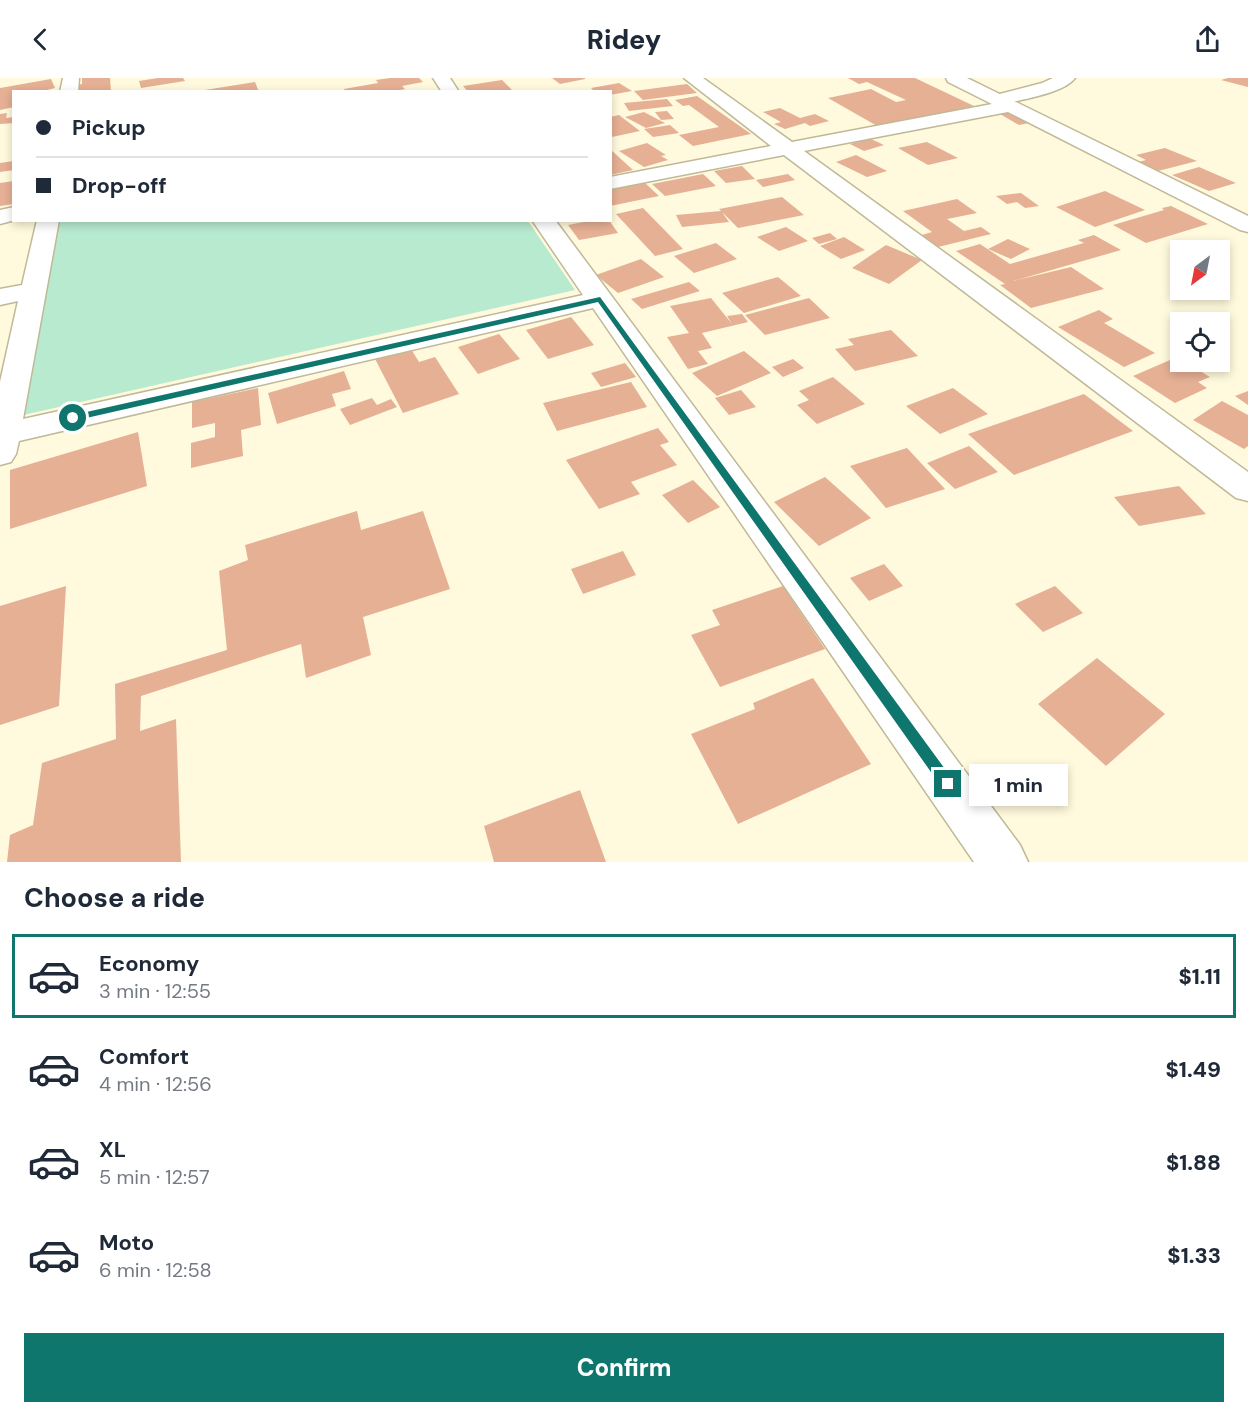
<!DOCTYPE html>
<meta charset="utf-8">
<style>
body{margin:0;font-family:"DM Sans",sans-serif;background:#f2f2f3;color:#1f2937;height:100vh;display:flex;flex-direction:column;font-size:22px;white-space:nowrap}
*{box-sizing:border-box;margin:0}
p{font-size:20px;color:#747a83}
.icon{flex:none;width:33px;height:33px;fill:none;stroke:currentColor;stroke-width:2;stroke-linecap:round;stroke-linejoin:round}
.map{position:relative;height:784px;overflow:hidden}
.drawer{display:flex;flex-direction:column;background:#fff;flex:1}
.drawer>*{flex:none}
.guide{position:absolute;left:12px;top:12px;width:600px;height:132px;border-radius:0px;box-shadow:0 3px 9px #0003;display:grid;align-content:center;height:132px;padding:0 24px;background:#fff}
.needle{width:39px;rotate:212deg}
.controls{position:absolute;left:1170px;top:162px;display:grid;gap:12px}
.controls a{display:grid;place-items:center;width:60px;height:60px;border-radius:0px;background:#fff;box-shadow:0 3px 9px #0003;font-size:30px}
.end{position:absolute;width:27px;height:27px;margin:-14px;border:8px solid #0f766e;background:#fff;box-shadow:0 0 0 3px #fff}
.from{border-radius:50%}
.bubble{position:absolute;height:42px;border-radius:0px;background:#fff;box-shadow:0 3px 9px #0003;font-size:20px;font-weight:800;line-height:42px;text-align:center}
.guide b{display:flex;align-items:center;gap:21px;height:57px;font-size:22px}
.guide b+b{border-top:2px solid #e0e1e3}
.guide i{width:15px;height:15px;background:#1f2937}
ul{padding:0;list-style:none}
li{display:flex;align-items:center;gap:18px;height:84px;margin:0 12px 9px;padding:0 12px;border:3px solid transparent;border-radius:0px}
li div{flex:1}
li b{display:block;font-size:22px}
li em{font-style:normal;font-weight:800}
li.active{border-color:#0f766e}
li>.icon{width:54px;height:54px;stroke-width:1.5}
h2{padding:0 24px;font-size:27px;line-height:72px}
.primary-button{display:flex;gap:12px;margin-top:auto;padding:12px 24px}
.primary-button a{flex:1;height:69px;border-radius:0px;background:#0f766e;color:#fff;font-size:24px;font-weight:800;line-height:69px;text-align:center}
header{display:flex;justify-content:space-between;align-items:center;height:78px;padding:0 24px;background:#fff;font-size:27px;font-weight:800}
.map>svg:first-child{display:block}
</style>
<header><svg class="icon" aria-label="back" viewBox="0 0 24 24"><path d="M15 5l-7 7 7 7"/></svg>Ridey<svg class="icon" aria-label="share" viewBox="0 0 24 24"><path d="M12 15V3M7 8l5-5 5 5M5 13v7h14v-7"/></svg></header>
<div class="map">
<svg width="1248" height="784" viewBox="0 0 1248 784">
<rect width="100%" height="100%" fill="#fff9dd"/>
<path fill="#b7eacf" d="M57,143h471l47,69 -556,126z"/>
<path fill="#e6b094" d="M82,0h28l1,14h-44v-5l15,-3z
M158,0h25l2,3 -44,7 -2,-7z
M390,0h29l4,4 -21,4 3,3 -15,3h-44l-2,-3 34,-6 -2,-3z
M552,0h33v1l-25,5z
M848,0h67l59,28 -95,21 -51,-29 43,-9 25,13 10,-2 -39,-18 -8,2z
M1228,0h20v9l-27,-7z
M51,1l4,9 -16,4h-25v15l-14,3v-22z
M502,2l12,12h-46l-5,-6z
M255,4l4,10h-54v-2z
M619,5l13,8 -22,4v-3h-15l-4,-4z
M687,6l10,9 -54,7 -9,-9z
M697,18l54,38 -58,12 -14,-11 40,-8 -30,-22 -6,1 -8,-6z
M667,21l6,7 -44,5 -5,-8z
M780,30l20,10 15,-4 14,7 -19,5 -5,-3 -20,6 -11,-5 7,-2 -18,-10z
M667,33l7,8 -13,1 -6,-8z
M644,34l21,11 -19,5 -21,-11z
M1014,34l20,10 -15,3 -19,-11z
M7,35l-1,5 8,-1v6l-14,1v-10z
M619,37l21,16 -28,6 -2,-20z
M670,47l9,8 -26,4 -9,-8z
M869,60l15,7 -20,6 -14,-7z
M927,64l31,16 -30,7 -30,-17z
M647,65l19,12 -5,1 7,4 -24,7 -25,-16z
M1165,70l32,13 -39,10 -20,-9 8,-2 -10,-5z
M610,71l23,21 -23,5z
M856,77l31,16 -20,6 -31,-15z
M14,83v9l-14,2v-9z
M742,88l13,13 -29,4 -12,-12z
M1199,89l37,16 -27,8 -37,-16z
M703,96l13,12 -51,10 -13,-12z
M788,96l7,6 -32,7 -7,-7z
M14,103v23l-14,2v-23z
M644,104l15,14 -49,10v-18z
M1105,113l40,19 -50,17 -39,-20z
M1021,115l18,13 -14,2 -8,-6 -10,2 -11,-8z
M782,119l22,18 -66,13 -16,-16 7,10 -47,5 -6,-12 45,-4 -2,-2z
M957,121l20,14 -30,6 17,12 17,-4 10,7 -53,13 -16,-12 10,-3 -29,-21z
M1171,128l37,18 -62,19 -33,-18 51,-15 -2,-2z
M643,130l40,41 -28,7 -39,-42z
M594,142h15l9,13 -39,7 -11,-15z
M786,149l22,14 -29,10 -22,-14z
M830,155l7,6 -18,5 -7,-6z
M1094,157l27,15 -108,31 58,-14 33,22 -73,19 -31,-23 5,-1 -49,-33 24,-7 30,20 74,-21 -6,-3z
M844,159l21,13 -24,9 -21,-13z
M1008,161l22,10 -19,10 -23,-10z
M716,165l21,16 -43,14 -20,-17z
M886,167l36,15 -33,24 -37,-16z
M641,181l23,18 -46,16 -22,-18z
M778,199l23,19 -57,17 -22,-20z
M689,204l11,9 -58,18 -11,-10z
M711,220l21,26 -5,-8 15,-2 6,8 -46,11 10,15 -14,3 10,13 -20,5 -21,-32 22,-4 -19,-27z
M809,220l21,20 -65,17 -20,-20z
M1099,232l14,9 -9,4 51,30 -31,14 -66,-40z
M571,239l23,28 -46,14 -22,-29z
M891,252l27,26 -63,15 -20,-22 19,-4 -6,-6z
M499,256l21,25 -42,15 -20,-27z
M408,266l11,18 16,-5 24,37 -56,19 -30,-58z
M744,273l27,22 -54,23 -25,-23z
M1177,279l3,5h5l25,15 -12,5 9,6 -32,15 -42,-27z
M793,281l11,9 -21,9 -11,-10z
M625,285l11,14 -35,10 -10,-14z
M344,293l7,18 -19,5 4,12 -59,18 -9,-31z
M833,299l32,27 -48,20 -20,-19 12,-5 -10,-9z
M631,304l16,25 -90,24 -14,-28z
M258,310l3,37 -20,5 2,26 -52,12v-25l24,-6v-14l-23,5v-26z
M953,310l35,26 -48,20 -34,-28z
M741,312l15,17 -27,8 -14,-17z
M1248,313v14l-13,-9z
M1084,316l49,37 -119,44 -46,-41z
M372,320l5,7 14,-6 6,8 -47,18 -10,-16z
M1222,323l26,14v31l-4,3 -51,-29z
M658,350l11,14 -9,3 17,20 -46,17 9,12 -41,15 -33,-49z
M138,354l9,54 -137,43v-59z
M969,368l29,26 -43,17 -28,-26z
M907,370l38,41 -59,19 -36,-42z
M825,399l46,41 -52,28 -45,-44z
M693,402l27,27 -32,16 -26,-28z
M1179,408l27,28 -67,12 -25,-29z
M357,433l4,19 62,-19 27,78 -87,28 8,38 -65,23 -5,-34 -160,52 -1,35 36,-12 5,143h-174l3,-27 23,-10 9,-62 74,-24 -1,-55 112,-34 -8,-79 29,-11 -3,-15z
M623,473l13,24 -53,19 -12,-25z
M884,486l19,22 -34,15 -19,-23z
M66,508l-7,120 -59,19v-119z
M783,508l42,63 -105,38 -29,-52 29,-10 -8,-15z
M1055,508l28,27 -40,19 -28,-28z
M1097,580l68,56 -59,52 -68,-62z
M813,600l58,86 -133,60 -47,-90 64,-25 -2,-6z
M580,712l26,72h-112l-10,-36z"/>
<g fill="none" stroke-linecap="round" stroke-linejoin="round">
<g stroke="#bfb997" stroke-width="3">
<path id="minor" d="M63,0h16l-1,14h-18z
M433,0h17l9,14h-17z
M684,0h19l89,64 200,-38 -44,-22 -2,-4h21l281,138v16l-8,-2 -232,-118 -204,39 444,321v29l-12,-3 -452,-343 -174,34v-12l161,-31z
M14,129l1,13 -15,4v-14z
M37,142h22l-36,199 560,-124 -51,-75h23l465,625 8,17h-54l-381,-554 -574,133 -3,13 -5,8 -11,3v-83l18,-81 -18,4v-16l22,-4z"/>
</g>
<g stroke="#bfb997" stroke-width="3">
<path id="tertiary" d="M1053,0h22c-11,15 -52,21 -71,26h-12l-3,-4 3,-4 50,-13z"/>
</g>
<use href="#minor" fill="#fff" fill-rule="evenodd"/>
<use href="#tertiary" fill="#fff" fill-rule="evenodd"/>
</g>
<path fill="#0f766e" d="M600,219l353,483 2,4 -2,5 -5,2 -5,-2 -345,-487 -525,119 -5,-3 5,-3z"/>
</svg>
<div class="controls">
<a><svg class="needle" viewBox="-14 -14 28 28"><path d="M0-13l5 13h-10z" fill="#e53935"/><path d="M0 13l5-13h-10z" fill="#747a83"/></svg></a>
<a><svg class="icon" aria-label="locate" viewBox="0 0 24 24"><circle cx="12" cy="12" r="6"/><path d="M12 2v4M12 18v4M2 12h4M18 12h4"/></svg></a>
</div>
<i class="end from" style="left:73px;top:340px"></i>
<i class="end" style="left:948px;top:706px"></i>
<div class="bubble" style="left:969px;top:686px;width:99px">1 min</div>
<div class="guide">
<b><i class="from"></i>Pickup</b>
<b><i></i>Drop-off</b>
</div>
</div>
<section class="drawer">
<h2>Choose a ride</h2>
<ul>
<li class="active"><svg class="icon" aria-label="car" viewBox="0 0 24 24"><path d="M5 17H2v-5l4-1 3-4h7l3 4 3 1v5h-3M9 17h6M6 11h13"/><circle cx="7" cy="17" r="2"/><circle cx="17" cy="17" r="2"/></svg><div><b>Economy</b><p>3 min · 12:55</p></div><em>$1.11</em></li>
<li><svg class="icon" aria-label="car" viewBox="0 0 24 24"><path d="M5 17H2v-5l4-1 3-4h7l3 4 3 1v5h-3M9 17h6M6 11h13"/><circle cx="7" cy="17" r="2"/><circle cx="17" cy="17" r="2"/></svg><div><b>Comfort</b><p>4 min · 12:56</p></div><em>$1.49</em></li>
<li><svg class="icon" aria-label="car" viewBox="0 0 24 24"><path d="M5 17H2v-5l4-1 3-4h7l3 4 3 1v5h-3M9 17h6M6 11h13"/><circle cx="7" cy="17" r="2"/><circle cx="17" cy="17" r="2"/></svg><div><b>XL</b><p>5 min · 12:57</p></div><em>$1.88</em></li>
<li><svg class="icon" aria-label="car" viewBox="0 0 24 24"><path d="M5 17H2v-5l4-1 3-4h7l3 4 3 1v5h-3M9 17h6M6 11h13"/><circle cx="7" cy="17" r="2"/><circle cx="17" cy="17" r="2"/></svg><div><b>Moto</b><p>6 min · 12:58</p></div><em>$1.33</em></li>
</ul>
<div class="primary-button"><a>Confirm</a></div>
</section>
